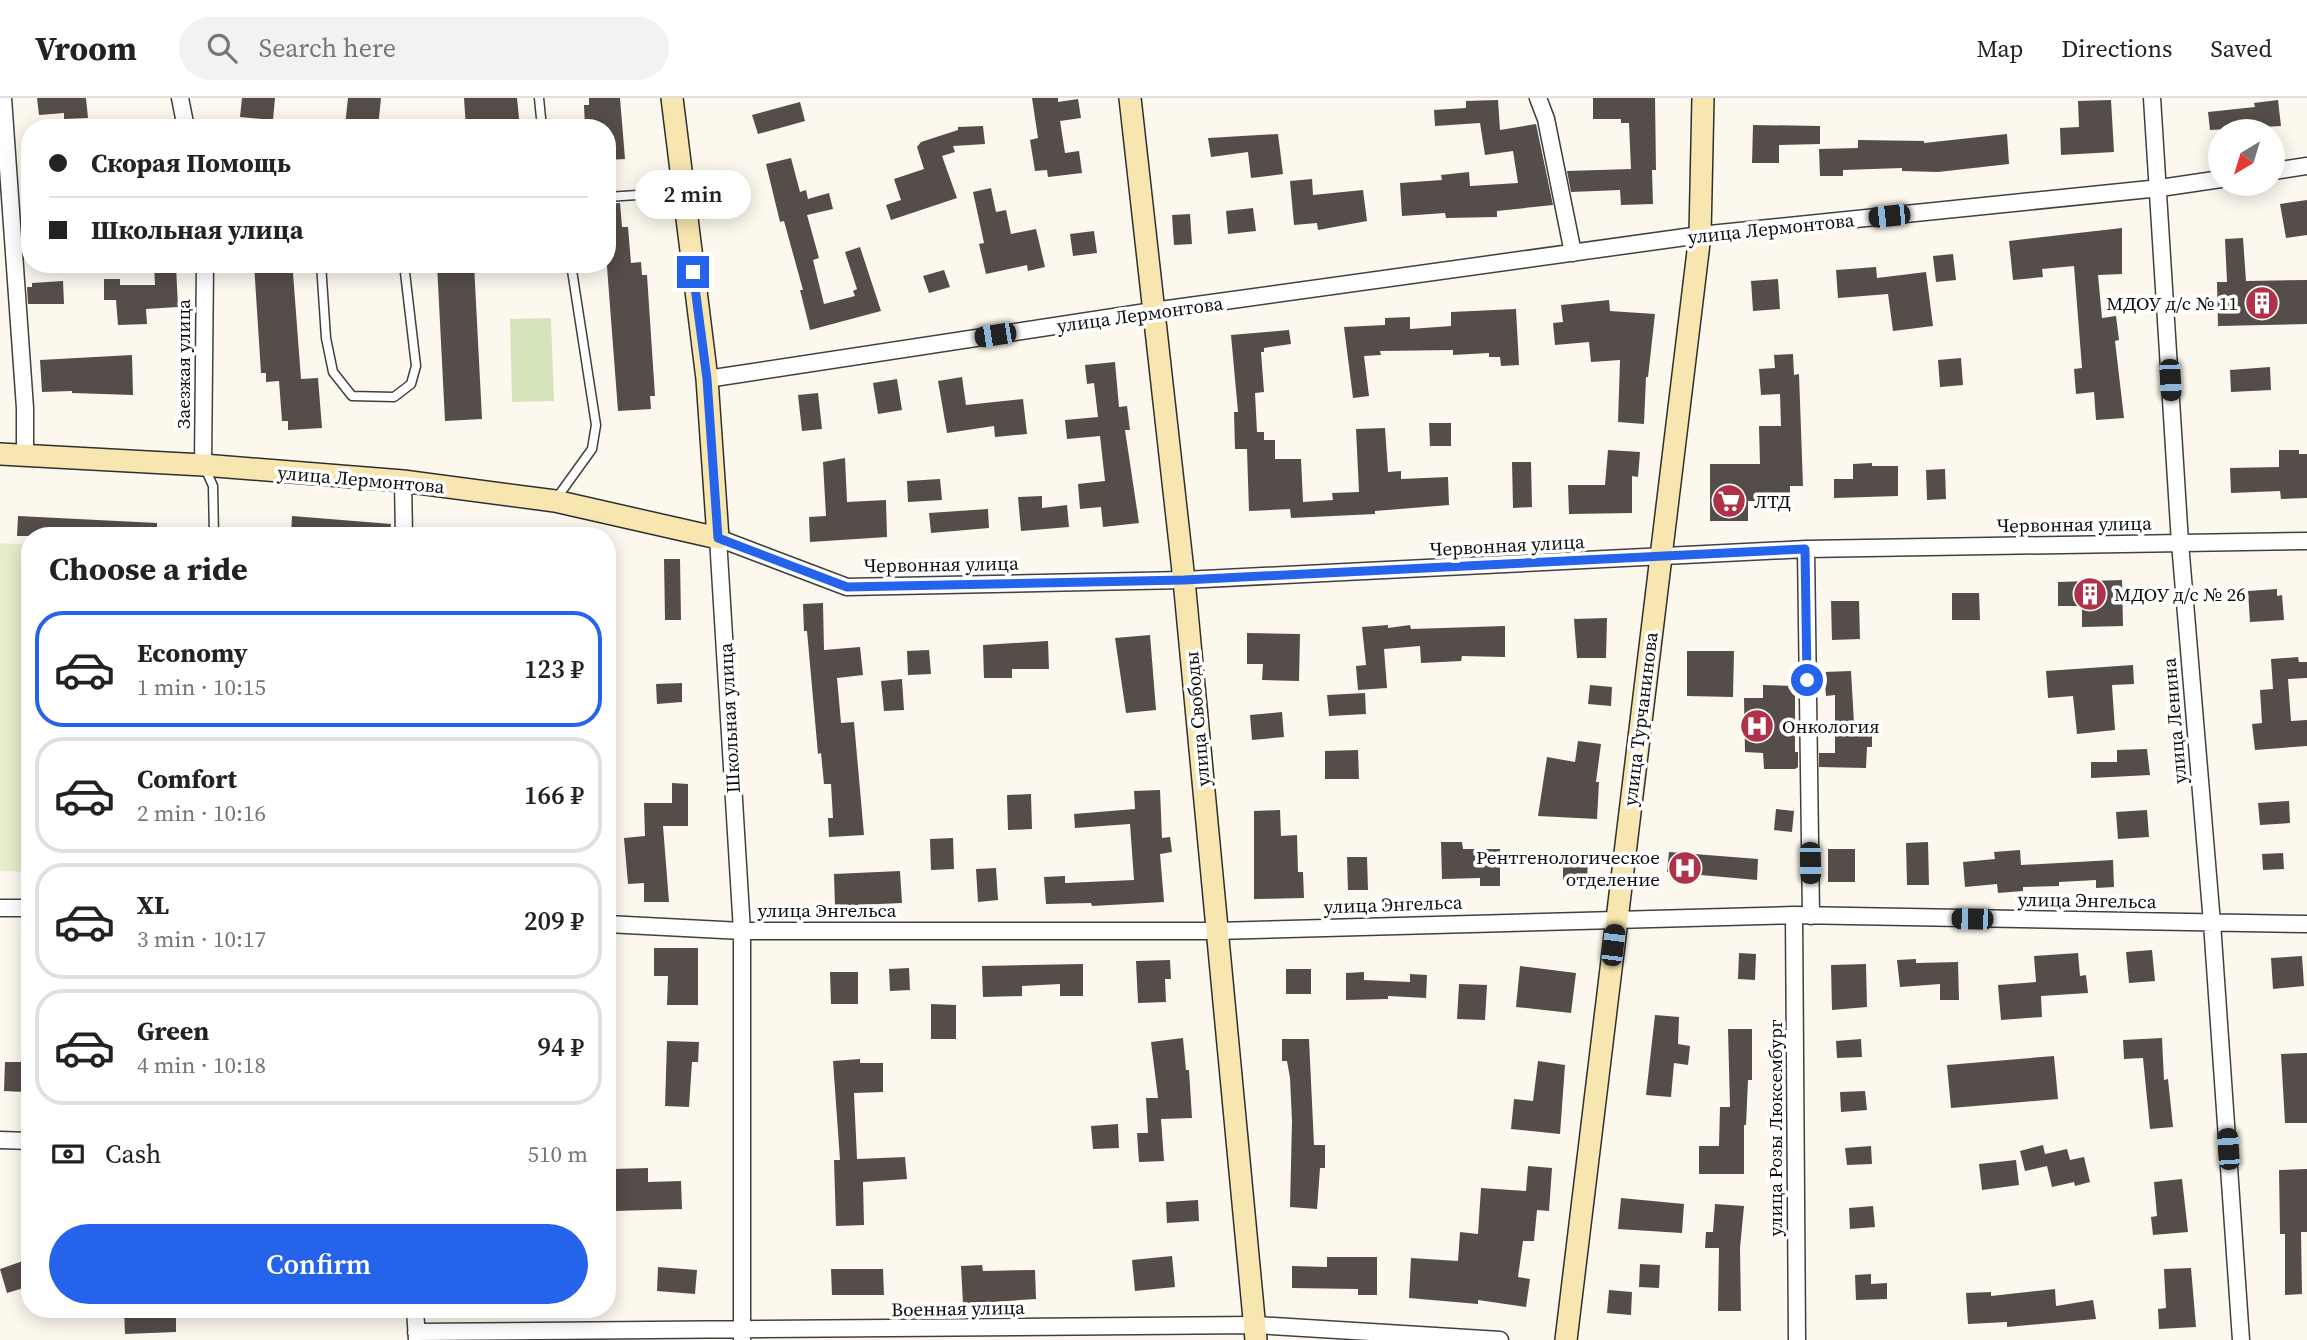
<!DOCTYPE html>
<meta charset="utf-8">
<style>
body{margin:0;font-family:"Source Serif 4",serif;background:#f2f2f2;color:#222;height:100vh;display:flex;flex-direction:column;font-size:26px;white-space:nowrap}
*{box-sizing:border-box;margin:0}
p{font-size:23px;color:#767676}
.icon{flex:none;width:38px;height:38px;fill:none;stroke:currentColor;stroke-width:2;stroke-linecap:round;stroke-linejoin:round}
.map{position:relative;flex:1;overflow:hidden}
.panel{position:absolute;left:21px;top:429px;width:595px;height:791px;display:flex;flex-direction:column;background:#fff;border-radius:28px;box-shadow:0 4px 18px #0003}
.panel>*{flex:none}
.banner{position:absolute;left:21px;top:21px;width:595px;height:154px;border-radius:28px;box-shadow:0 4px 18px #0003;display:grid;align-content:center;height:154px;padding:0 28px;background:#fff}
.needle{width:46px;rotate:218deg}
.controls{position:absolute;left:2208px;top:21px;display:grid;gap:14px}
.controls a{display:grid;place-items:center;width:77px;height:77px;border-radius:50%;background:#fff;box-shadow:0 4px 18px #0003;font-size:35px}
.end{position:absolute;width:32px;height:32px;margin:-16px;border:9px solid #2563eb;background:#fff;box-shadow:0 0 0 4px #fff}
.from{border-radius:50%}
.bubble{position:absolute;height:49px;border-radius:24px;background:#fff;box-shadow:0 4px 18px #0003;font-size:23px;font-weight:600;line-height:49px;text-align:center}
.car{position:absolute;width:21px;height:42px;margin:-21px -10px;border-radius:9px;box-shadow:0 0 5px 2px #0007;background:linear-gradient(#222 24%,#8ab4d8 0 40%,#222 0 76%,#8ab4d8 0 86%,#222 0)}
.banner b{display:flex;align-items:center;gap:24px;height:66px;font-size:26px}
.banner b+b{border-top:2px solid #e0e0e0}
.banner i{width:18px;height:18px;background:#222}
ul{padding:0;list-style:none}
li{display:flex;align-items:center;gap:21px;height:116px;margin:0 14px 10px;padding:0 14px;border:4px solid #e0e0e0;border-radius:28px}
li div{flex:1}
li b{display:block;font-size:26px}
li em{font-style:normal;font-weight:600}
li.current{border-color:#2563eb}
li>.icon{width:63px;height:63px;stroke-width:1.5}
h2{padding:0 28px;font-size:32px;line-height:84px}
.pay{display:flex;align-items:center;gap:18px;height:77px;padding:0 28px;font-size:26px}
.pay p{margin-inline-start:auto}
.cta{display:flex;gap:14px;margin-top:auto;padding:14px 28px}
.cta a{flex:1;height:80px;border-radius:42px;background:#2563eb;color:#fff;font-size:28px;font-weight:600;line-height:80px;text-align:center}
header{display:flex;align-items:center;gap:42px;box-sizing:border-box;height:98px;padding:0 35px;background:#fff;border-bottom:2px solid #e0e0e0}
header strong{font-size:33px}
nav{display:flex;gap:38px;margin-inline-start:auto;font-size:24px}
.search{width:490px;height:63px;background:#f2f2f2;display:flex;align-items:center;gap:18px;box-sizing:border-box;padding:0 24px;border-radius:38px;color:#767676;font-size:26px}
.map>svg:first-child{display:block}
</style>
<header>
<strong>Vroom</strong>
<div class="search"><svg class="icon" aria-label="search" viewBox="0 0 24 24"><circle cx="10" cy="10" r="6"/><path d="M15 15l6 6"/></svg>Search here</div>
<nav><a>Map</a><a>Directions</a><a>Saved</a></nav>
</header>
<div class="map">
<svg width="2307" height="1242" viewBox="0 0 2307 1242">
<rect width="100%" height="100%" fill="#fdf8ee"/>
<path fill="#d6e4bb" d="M551,220l3,83 -42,1 -2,-83z"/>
<path fill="#e5edcc" d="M0,445l30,2v327l-30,-1z"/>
<path fill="#544d4a" d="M37,0h49l2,20 -24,1v-6l-25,2z
M242,0h33l-2,22 -33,-3z
M348,0h33l-3,30 -33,-2z
M464,0h53l3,30h-54z
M589,0h31l5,61 -18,1v-32h-22l-1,-23h5z
M1032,0h26v4l20,-3 3,19 -21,3 5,32 14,-2 3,22 -34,4 -1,-7 -12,1 -5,-31 8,-2z
M1593,0h62l1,72h-4l1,34 -32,1 -1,-15 -49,2 -4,-21 64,-2 -2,-46h-8v-4h-28z
M1498,2l2,30 36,-6 17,81 -56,6v6l-51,1 -1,-5 -43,3 -2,-33 42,-3 -1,-5 28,-3 1,14 48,-3 -5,-32 -28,4 -5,-32 -45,3 -1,-16 32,-2v-7z
M2111,2l3,52 -53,3 -1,-27 19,-1 -1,-26z
M2278,2l3,26 -71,4 -2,-18 47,-5 -1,-4z
M800,4l5,19 -47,13 -6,-19z
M1753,27l67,1v18l-41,1v18h-27z
M983,28l2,18 -32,2 2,6 -13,4 15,42 -66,22 -5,-15 15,-5 -7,-21 30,-10 -7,-22 4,-5 37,-12v-3z
M1278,36l5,40 -32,4 -3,-26 -37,5 -3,-19z
M2007,36l2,30 -71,8 -36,-1v-3l-59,2v6h-23l-1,-27 39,-1v-8l66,1v2z
M791,60l9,34 6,-2 2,9 21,-6 4,16 -26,6 12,43 -6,2 11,44 31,-8 -2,-5 4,-2 -12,-37 15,-5 21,64 -71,19 -10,-40h3l-19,-69 -4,1 -14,-58z
M1312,81l1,16 50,-5 4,31 -49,9 -1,-7 -23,2 -4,-44z
M991,90l5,24 10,-2 5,24 25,-5 9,38 -17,4 -1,-6 -41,9 -7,-30 5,-1 -11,-51z
M2307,102v35l-21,3 -6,-34z
M620,105l2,24h6l3,36 10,-1 1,13h5l8,121h-5l1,13 -33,2 -11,-144v-63z
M1253,110l3,23 -28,3 -2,-23z
M1190,116l2,30 -18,1 -2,-30z
M2122,130v46l-24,1 4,43 14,-2 3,24 -4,1 9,77 -28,2 -2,-28 -18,2 -2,-25 8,-1 -8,-102 -32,3 1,8 -30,3 -4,-39z
M1094,133l3,22 -24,3 -3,-22z
M2243,140l3,43 61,-1v44l-89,2 -1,-44h10l-2,-43z
M1953,156l3,26 -20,2 -3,-26z
M254,166h33l1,9h5l8,106 17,-1 4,50 -34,2v-9h-6l-3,-40 -13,1v-9h-5z
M437,166h37l8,155 -37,2z
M154,168h22l2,41 -32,2 1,15 -29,1 -2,-25h-12v-21h16v6h35z
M1876,169l1,11 49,-6 7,54 -40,5 -5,-37 -50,4 -2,-28z
M944,172l6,17 -21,6 -6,-17z
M1778,181l2,30 -27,2 -2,-30z
M63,183l1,23h-36l-1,-17h5v-4z
M1609,202l1,11 45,3 -7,63h-2l-2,47 -26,-2 2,-62 -29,2 -2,-20 -34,3 -2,-22 10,-1 -2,-17z
M1516,211l3,56 -18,1 -1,-9h-11v-4l-36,2v-5l-73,1 1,4 -17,1 5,40 -16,2 -9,-71 41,-2v-7l25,-1v12l41,-3v-14z
M1289,232l2,14 -27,4v4h-3l3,40 -9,1 2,39h7v8h11v19h26l2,43 30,-2 -1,-7 27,-1 -3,-63 29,-1 3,44 13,-1v8l47,-2 1,28 -74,6v3l-84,4 -1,-9 -41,2 -2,-62h-12l-1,-37h4l-7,-77z
M1793,256l1,21 5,-1 4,112h-13v15h-42v20h-38v-57h50l-1,-38h22l-1,-32 -19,1 -2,-26 16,-1 -1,-13z
M132,257l1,40 -61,-2v-2l-30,1 -2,-32z
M1961,260l2,27 -23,2 -2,-27z
M1115,264l4,45 8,-1 3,24h-5l14,93 -36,4 -2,-20 -21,2 -2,-25 27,-3 -5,-45 -33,3 -2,-19 33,-3 -4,-34 -7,1 -2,-19z
M2270,269l1,23 -40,2 -1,-22z
M962,279l4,28 57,-6 4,35 -32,3 -1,-11 -47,7 -9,-52z
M897,281l5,31 -24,4 -5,-31z
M818,295l4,36 -20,2 -4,-36z
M1429,325h22v23h-21z
M1608,352l32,2 -2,25 -6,-1v37l-63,1 -1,-29h37z
M2279,352h20v4h8v44l-26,1 -1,-8 -49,2 -1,-25 49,-1z
M845,360l2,44 39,-2 1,37 -77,5 -1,-25 17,-1 -3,-54z
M1512,364h19l1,45 -19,1z
M1872,365v3h26v30l-64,2v-19h19v-15z
M1945,371l1,30 -19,1 -1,-30z
M940,381l2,21 -34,2 -1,-21z
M1042,398v12l25,-3 2,22 -48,4 -3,-34z
M988,411l1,19 -58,5 -2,-20z
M18,418l139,7v13h-140z
M292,418l99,8 -1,12h-99z
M664,461h16l1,61h-16z
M2122,482l1,46 -41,1v-21h-24v-24z
M2277,491v7l5,-1 2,25 -34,2 -2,-31z
M1952,495h27l1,27h-28z
M1831,503h28l1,38 -28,1z
M823,505l1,47 36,-3 3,28 -26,3 4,45 13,-1 10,113 -35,2 -1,-19h5l-2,-34h-7l-3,-31 -3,1 -11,-123h-3l-1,-27z
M1607,520l-1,40h-29l-3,-39z
M1388,527v3l22,-3 1,4 94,-3v31l-43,-1 -1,5 -40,2 -1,-17 -36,3 3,39 -29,2 -2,-24 10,-1 -4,-38z
M1247,535l53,1 -1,47 -37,-1 1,-16h-16z
M1150,537l6,75 -30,3 -11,-75z
M1048,543l1,28h-37v9h-28l-1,-33z
M929,552l2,24 -23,1 -1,-24z
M1687,553h47l-1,46 -46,-1z
M2298,559l1,5h8v16l-19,1 3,42 16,-1v26l-52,4 -3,-26 10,-1 -2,-33 13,-1 -2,-30z
M2133,567l1,19 -22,1 3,45 -38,4 -4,-38 -25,2 -2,-27z
M1851,573l3,52h18v24h-5l-1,21 -47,-1v-14h16v-58l-9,1 -2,-24z
M902,581l2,31 -20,1 -3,-30z
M682,585v19l-25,2 -1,-20z
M1590,587l22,2 -1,19 -23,-2z
M1763,587l32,1v66h3v15l-3,2h-31l-1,-16 -18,-1 -1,-54h19z
M1365,595l1,21 -37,2 -2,-21z
M1282,614l2,25 -32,3 -2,-25z
M1578,643l23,3 -5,38h3l-2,37 -59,-3 9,-59 28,5z
M2147,651l3,26 -59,3v-16h26v-12z
M1358,652l1,29h-34v-28z
M672,685l16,1v42h-25l6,76h-25v-19l-16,1 -4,-46 21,-2 -1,-33h28z
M1160,692l2,48 8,-1 2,15 -12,2 4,48 -72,4 -1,-3 -45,1 -2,-27 21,-1v7l69,-3 -4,-56 -55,4 -1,-14 61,-5 -1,-18z
M1031,696l1,35 -24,1 -1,-35z
M2289,703l1,22 -30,2 -2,-22z
M1776,711l18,2 -2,21 -18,-2z
M1280,712l1,26 16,-1 1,37h5l1,26 -50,1v-88z
M2147,712l2,27 -31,2 -2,-27z
M953,740l1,31 -23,1 -1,-31z
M1441,744h21l1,7h37v37h-20v-8l-38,1z
M1928,744l1,43h-22l-1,-42z
M1828,751h27v33h-27z
M2020,752l1,15 92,-5 1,27 -18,1v-8l-37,2v4l-36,1v4l-25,2 -1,-9 -32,3 -2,-25 32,-3 -1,-7z
M1669,754l89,7 -1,21 -90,-8z
M2283,755l1,16 -21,1 -1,-16z
M1347,759h20l1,33h-20z
M1563,759l25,1 -1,23 -24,-1z
M996,770l2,32 -20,2 -2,-33z
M900,773l2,32 -67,3 -1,-32z
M654,850h44v57h-31l1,-29h-14z
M2152,852l3,31 -26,2 -3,-31z
M1739,855l17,1 -1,26 -17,-1z
M2078,855l2,23 6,-1 2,18 -47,3 1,21 -41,3 -3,-35 38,-3 -2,-26z
M2302,858l2,30 -31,3 -2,-31z
M1916,861v4l42,-1 1,38h-19v-16l-40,3 -3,-27z
M1170,862l1,19h-6l1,23 -28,1 -2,-42z
M1083,866v32h-23v-12l-38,2v10l-39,1 -1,-31z
M1866,866l1,43 -35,3 -1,-45z
M1520,868l56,7 -5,40 -55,-6z
M909,870l1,22 -20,1 -1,-22z
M1286,871h25v25h-25z
M830,874h28v32h-27z
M1364,874v8l46,2v-8l17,1 -1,23 -38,-2v3l-42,1v-27z
M1459,886l28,1 -2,35 -28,-1z
M931,906l25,1v34h-25z
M1655,917l24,2 -1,27 12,2 -2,19 -14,-2 -3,34 -25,-2z
M1728,931h24v51h-4l-2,45h-2v49h-45v-28h20l1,-39h10z
M1183,940l3,32h3l3,48 -31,1 3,42 -25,1 -2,-29h11l-2,-35h12l-7,-56z
M2162,940l2,42 4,-1 5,48 -23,2 -7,-71 -19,1 -1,-19z
M1282,941h27l5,106h11v23h-5l-3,41 -27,-2 2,-86 -2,-43 -3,-17h-5z
M1861,941l1,18 -25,1 -1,-17z
M667,943l32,1 -1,20h-6l-3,45 -24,-1z
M2307,955v70h-22l-4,-69z
M2054,958l4,43 -107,9 -4,-43z
M860,961v4h23v29l-29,1 3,66 48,-2 2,22 -44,3 1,43 -28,1 -2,-66h6l-7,-99z
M1538,963l27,4 -5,69 -49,-5 3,-30 19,2z
M5,964h21l-1,30 -21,-1z
M1865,993l2,19 -26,2 -1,-20z
M1118,1026l1,24 -26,1 -2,-23z
M2043,1047l2,9 22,-5 3,11 14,-3 6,25 -15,4 -1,-4 -22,5 -5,-21 -22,5 -5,-20z
M1871,1048l1,18 -25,1 -2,-17z
M2016,1062l3,25 -37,5 -3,-26z
M1528,1068l24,2 -3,43 -12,-1 -3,31h-11l-5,36 12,2 -4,28 -48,-7v4l-69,-6 2,-40 47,3 2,-29 18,2 3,-46 45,3z
M648,1070v14l33,-1 1,28 -67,2 -1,-42z
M2307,1071v63h-6l1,62 -17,1v-61h-5l-1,-64z
M2182,1081l6,53 -35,3 -2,-18 6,-1 -3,-34z
M1621,1100l63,6 -2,29 -64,-4z
M1198,1102l1,21 -32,2 -1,-21z
M1715,1106l29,2 -4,42 1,63h-23l1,-63h-14l1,-16h7z
M1873,1108l2,21 -25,2 -1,-21z
M1172,1158l3,31 -40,4 -3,-31z
M1327,1159h50v38h-19v-6l-66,-1v-22l35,1z
M23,1163l7,25 -23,7 -7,-24z
M1640,1166l20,1 -1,23 -20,-1z
M982,1167l1,6 52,-1 1,29 -73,5 -2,-38z
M658,1169l39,3 -2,24 -38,-3z
M2191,1170l5,59 -37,2 -1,-20 8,-1 -2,-39z
M831,1171h52l1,26h-52z
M1871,1176v10l16,-1v16l-31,1 -1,-25z
M2055,1191l1,17 37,-6 3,19 -89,8v-5l-39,2 -2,-31 25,-1v4z
M1609,1192l23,2 -1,23 -24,-2z
M124,1211h52v23l-51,2z"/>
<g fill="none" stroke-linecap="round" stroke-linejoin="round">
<g stroke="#404040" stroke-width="11">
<path id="lane" d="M539,0l3,30
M607,99l76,-5
M321,166l5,74 7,34 19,24 42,1 17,-13 5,-18 -12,-102
M205,370l8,18 1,50
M556,401l36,-50 4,-24 -25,-161"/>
</g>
<g stroke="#404040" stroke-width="19">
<path id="street" d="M3,0l22,310v47
M180,0l6,30
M1538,0l8,21 27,134
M2152,0l28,445 32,380 29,417
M2273,73l34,-5
M707,281l446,-68 547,-76 460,-47 61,-9
M203,367l2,-201
M403,383l1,55
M1806,451l5,367
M0,810h30
M1794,817l3,425
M607,826l135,7h474l578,-16 513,9
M0,1042l30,1
M415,1211l2,31
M416,1234l840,-7 244,15
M742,1242v-409l-24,-393 129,49 337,-7 622,-31 501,-8"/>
</g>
<g stroke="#2f2f2f" stroke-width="24">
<path id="secondary" d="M1130,0l54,482 72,760
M0,356l203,11 200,16 152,20 163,37 -11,-159 -35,-281
M1566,1242l134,-1105 3,-137"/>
</g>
<use href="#lane" stroke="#fff" stroke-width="8"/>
<use href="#street" stroke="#fff" stroke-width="16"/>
<use href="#secondary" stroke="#f7e6af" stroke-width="21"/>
</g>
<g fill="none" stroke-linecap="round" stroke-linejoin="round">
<path stroke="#2563eb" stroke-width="9" d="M693,174l14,107 11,159 129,49 337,-7 621,-31 2,131"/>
</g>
<defs>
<g id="building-disc" transform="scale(1.75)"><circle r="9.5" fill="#af3248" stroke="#fff"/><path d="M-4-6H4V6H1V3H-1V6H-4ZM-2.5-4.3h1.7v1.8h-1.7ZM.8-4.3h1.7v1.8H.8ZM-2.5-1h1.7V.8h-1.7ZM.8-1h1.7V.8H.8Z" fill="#fff"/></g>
<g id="supermarket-disc" transform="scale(1.75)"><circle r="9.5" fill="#af3248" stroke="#fff"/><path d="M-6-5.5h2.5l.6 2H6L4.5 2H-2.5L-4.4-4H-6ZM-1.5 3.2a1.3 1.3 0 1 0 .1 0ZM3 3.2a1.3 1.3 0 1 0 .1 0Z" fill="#fff"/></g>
<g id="hospital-disc" transform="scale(1.75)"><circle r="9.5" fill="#af3248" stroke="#fff"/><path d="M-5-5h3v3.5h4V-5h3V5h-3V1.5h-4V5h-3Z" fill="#fff"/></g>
</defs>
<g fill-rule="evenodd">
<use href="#building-disc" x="2262" y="205"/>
<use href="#supermarket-disc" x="1729" y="403"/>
<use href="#building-disc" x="2090" y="496"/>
<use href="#hospital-disc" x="1757" y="628"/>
<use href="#hospital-disc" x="1685" y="770"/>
</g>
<g text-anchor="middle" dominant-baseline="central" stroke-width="7" stroke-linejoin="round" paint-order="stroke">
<g font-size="19" fill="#0d0d0d" stroke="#fff">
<text transform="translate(1771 130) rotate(-6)">улица Лермонтова</text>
<text transform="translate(1140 216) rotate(-8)">улица Лермонтова</text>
<text transform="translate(183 266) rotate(-90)">Заезжая улица</text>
<text transform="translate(361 381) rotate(5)">улица Лермонтова</text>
<text transform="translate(2074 426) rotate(-1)">Червонная улица</text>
<text transform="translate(1507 447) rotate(-3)">Червонная улица</text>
<text transform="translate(941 466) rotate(-1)">Червонная улица</text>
<text transform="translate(729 620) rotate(-93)">Школьная улица</text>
<text transform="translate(1197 621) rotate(-95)">улица Свободы</text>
<text transform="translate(1640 621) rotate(-83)">улица Турчанинова</text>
<text transform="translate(2174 623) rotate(-95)">улица Ленина</text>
<text transform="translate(2087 802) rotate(1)">улица Энгельса</text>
<text transform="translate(1393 806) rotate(-2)">улица Энгельса</text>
<text x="827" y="812">улица Энгельса</text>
<text transform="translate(1775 1030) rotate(-90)">улица Розы Люксембург</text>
<text transform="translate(958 1210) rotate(-1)">Военная улица</text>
</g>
<g font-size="19" fill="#0d0d0d" stroke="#fff" text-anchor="start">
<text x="2238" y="205" text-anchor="end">МДОУ д/с № 11</text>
<text x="1754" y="403">ЛТД</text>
<text x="2114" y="496">МДОУ д/с № 26</text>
<text x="1782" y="628">Онкология</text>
<text x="1660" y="759" text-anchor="end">Рентгенологическое<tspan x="1660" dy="22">отделение</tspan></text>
</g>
</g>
</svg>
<div class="controls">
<a><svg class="needle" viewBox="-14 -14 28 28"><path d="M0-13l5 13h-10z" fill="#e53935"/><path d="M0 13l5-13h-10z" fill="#767676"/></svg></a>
</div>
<i class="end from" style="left:1807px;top:582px"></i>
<i class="end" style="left:693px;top:174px"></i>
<div class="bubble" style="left:635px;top:72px;width:116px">2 min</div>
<i class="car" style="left:1889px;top:118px;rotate:264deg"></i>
<i class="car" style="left:995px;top:237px;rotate:261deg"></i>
<i class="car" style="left:2170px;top:282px;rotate:177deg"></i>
<i class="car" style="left:1810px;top:765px;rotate:179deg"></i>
<i class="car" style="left:1972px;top:821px;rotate:271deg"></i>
<i class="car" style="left:1613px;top:847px;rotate:7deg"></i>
<i class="car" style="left:2228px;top:1051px;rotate:356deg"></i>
<div class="banner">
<b><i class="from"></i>Скорая Помощь</b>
<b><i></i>Школьная улица</b>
</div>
<section class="panel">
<h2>Choose a ride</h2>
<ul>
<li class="current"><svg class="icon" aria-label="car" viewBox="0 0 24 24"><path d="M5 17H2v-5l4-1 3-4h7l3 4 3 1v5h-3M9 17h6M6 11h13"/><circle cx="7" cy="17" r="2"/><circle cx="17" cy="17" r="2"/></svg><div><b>Economy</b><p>1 min · 10:15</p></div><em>123 ₽</em></li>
<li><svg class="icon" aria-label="car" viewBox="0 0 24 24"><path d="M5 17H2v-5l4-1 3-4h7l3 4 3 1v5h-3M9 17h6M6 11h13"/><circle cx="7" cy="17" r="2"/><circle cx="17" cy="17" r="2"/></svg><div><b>Comfort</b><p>2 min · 10:16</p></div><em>166 ₽</em></li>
<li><svg class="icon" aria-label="car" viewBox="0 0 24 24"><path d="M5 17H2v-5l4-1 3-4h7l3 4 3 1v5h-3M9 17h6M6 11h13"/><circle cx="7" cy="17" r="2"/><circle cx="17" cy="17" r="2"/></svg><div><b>XL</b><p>3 min · 10:17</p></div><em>209 ₽</em></li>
<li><svg class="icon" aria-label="car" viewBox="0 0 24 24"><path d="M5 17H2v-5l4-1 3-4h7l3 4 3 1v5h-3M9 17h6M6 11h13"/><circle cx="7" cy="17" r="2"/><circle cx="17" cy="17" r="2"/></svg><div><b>Green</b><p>4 min · 10:18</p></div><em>94 ₽</em></li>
</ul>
<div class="pay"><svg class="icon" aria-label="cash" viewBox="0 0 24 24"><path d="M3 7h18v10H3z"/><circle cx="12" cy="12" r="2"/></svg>Cash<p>510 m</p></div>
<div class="cta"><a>Confirm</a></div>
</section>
</div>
